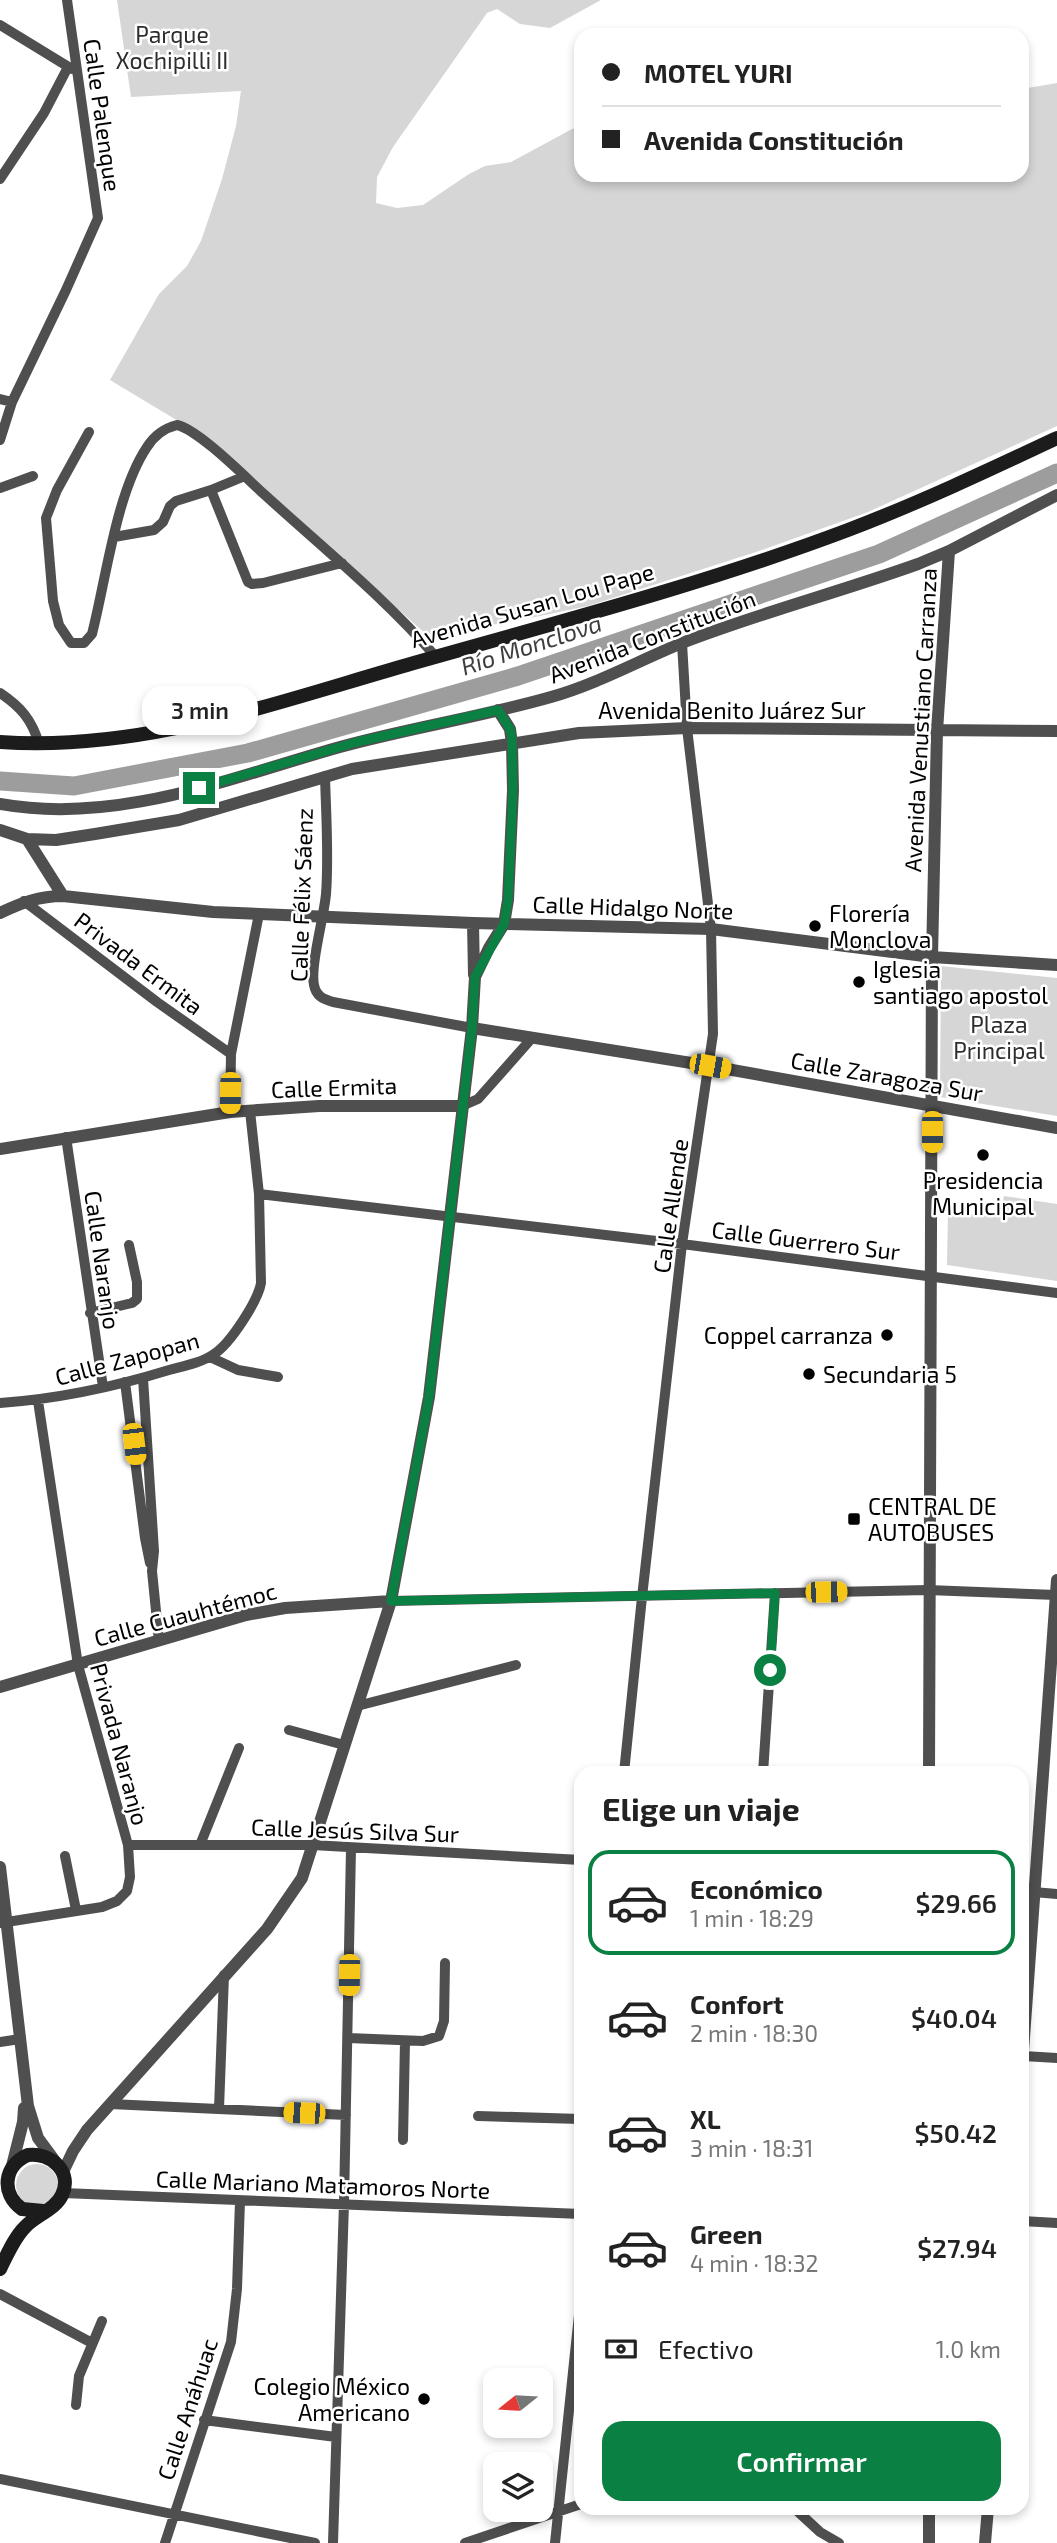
<!DOCTYPE html>
<html lang="es">
<meta charset="utf-8">
<style>
body{margin:0;font-family:"Exo 2",sans-serif;background:#f6f6f6;color:#222;height:100vh;display:flex;flex-direction:column;font-size:26px;white-space:nowrap}
*{box-sizing:border-box;margin:0}
p{font-size:23px;color:#767676}
.icon{flex:none;width:38px;height:38px;fill:none;stroke:currentColor;stroke-width:2;stroke-linecap:round;stroke-linejoin:round}
.map{position:relative;flex:1;overflow:hidden}
.sheet{position:absolute;left:574px;top:1766px;width:455px;height:749px;display:flex;flex-direction:column;background:#fff;border-radius:21px;box-shadow:0 4px 10px #0003}
.sheet>*{flex:none}
.hud{position:absolute;left:574px;top:28px;width:455px;height:154px;border-radius:21px;box-shadow:0 4px 10px #0003;display:grid;align-content:center;height:154px;padding:0 28px;background:#fff}
.needle{width:46px;rotate:252deg}
.controls{position:absolute;left:483px;top:2368px;display:grid;gap:14px}
.controls a{display:grid;place-items:center;width:70px;height:70px;border-radius:14px;background:#fff;box-shadow:0 4px 10px #0003;font-size:35px}
.end{position:absolute;width:32px;height:32px;margin:-16px;border:9px solid #0b8043;background:#fff;box-shadow:0 0 0 4px #fff}
.from{border-radius:50%}
.bubble{position:absolute;height:49px;border-radius:21px;background:#fff;box-shadow:0 4px 10px #0003;font-size:23px;font-weight:600;line-height:49px;text-align:center}
.car{position:absolute;width:21px;height:42px;margin:-21px -10px;border-radius:9px;box-shadow:0 0 5px 2px #0007;background:linear-gradient(#f5c518 24%,#345 0 40%,#f5c518 0 76%,#345 0 86%,#f5c518 0)}
.hud b{display:flex;align-items:center;gap:24px;height:66px;font-size:26px}
.hud b+b{border-top:2px solid #e0e0e0}
.hud i{width:18px;height:18px;background:#222}
ul{padding:0;list-style:none}
li{display:flex;align-items:center;gap:21px;height:105px;margin:0 14px 10px;padding:0 14px;border:4px solid transparent;border-radius:21px}
li div{flex:1}
li b{display:block;font-size:26px}
li em{font-style:normal;font-weight:600}
li.selected{border-color:#0b8043}
li>.icon{width:63px;height:63px;stroke-width:1.5}
h2{padding:0 28px;font-size:32px;line-height:84px}
.pay{display:flex;align-items:center;gap:18px;height:77px;padding:0 28px;font-size:26px}
.pay p{margin-inline-start:auto}
.cta{display:flex;gap:14px;margin-top:auto;padding:14px 28px}
.cta a{flex:1;height:80px;border-radius:21px;background:#0b8043;color:#fff;font-size:28px;font-weight:600;line-height:80px;text-align:center}
.map>svg:first-child{display:block}
</style>
<div class="map">
<svg width="1057" height="2543" viewBox="0 0 1057 2543">
<rect width="100%" height="100%" fill="#fff"/>
<path fill="#d6d6d6" d="M117,0h484l-51,28 -30,-4 -23,-15 -10,4 -94,134 -16,30 -1,26 21,5 26,-3 46,-31 16,-8 26,-4 61,-33 9,-2v48h441v-86l35,-6v343l-189,86 -109,39 -171,55 -72,15 -89,14 -208,-185 -26,-20 -83,-50 49,-86 28,-28 14,-25 21,-62 14,-53 5,-35 -110,6z
M941,966l116,12v138l-117,-19z
M1004,1196l53,8v77l-110,-16 1,-53 52,5z
M16 2185a21 21 0 1 1 42 0a21 21 0 1 1-42 0Z"/>
<g fill="none" stroke-linecap="round" stroke-linejoin="round">
<path stroke="#9d9d9d" stroke-width="19" d="M0,781l74,5 174,-33 270,-77 361,-122 178,-81"/>
<path stroke="#4f4f4f" stroke-width="10" d="M0,25l72,44
M0,179l44,-66 24,-46
M0,399l12,3
M89,432l-32,58 -11,28 7,83 6,24 12,18h13l8,-9c14,-54 24,-141 55,-187 7,-11 18,-19 30,-22 22,5 69,53 88,70 58,53 119,102 171,162
M0,440l12,-38 54,-112 32,-72 -31,-218
M0,488l33,-12
M211,490l34,-14
M114,537l40,-7 9,-8 7,-16 6,-5 35,-11 37,92 4,2 11,-1 79,-20
M0,693c21,14 32,27 39,51
M325,776c1,39 4,79 1,118 -2,23 -16,72 -12,91 2,11 9,14 19,17l139,26
M24,901l133,101 74,52
M462,1106l16,-7 54,-61
M230,1112l1,-58 28,-140
M66,1137l37,250
M259,1194l423,50 375,49
M90,1313l42,-10 5,-4v-17l-8,-37
M210,1357l28,13 40,7
M143,1378l11,173 -2,20 7,70
M125,1382l20,156 5,25
M0,1403c57,-4 114,-16 169,-33 15,-4 32,-7 45,-16 16,-10 44,-53 47,-71l-2,-89 -9,-83
M391,1601l537,-11 128,5
M357,1706l159,-41
M289,1730l55,15
M624,1773l18,-176 40,-353 31,-210 -2,-105 -24,-201 -5,-85
M763,1773l12,-180
M128,1845h184l269,15
M200,1845l39,-97
M65,1856l11,54
M1022,1891l35,3
M0,1923l102,-16 15,-6 10,-10 3,-14 -2,-32 -50,-180 -40,-264
M348,2038l75,3 16,-5 5,-15 1,-58
M0,2042l20,-3
M1023,2056l34,2
M110,2104l236,11
M219,2109l5,-134
M478,2116l103,3
M403,2140l2,-99
M63,2193l518,21
M1022,2221l35,2
M0,2294l92,49
M76,2405l3,-29 23,-55
M204,2420l132,17
M0,2479l315,64
M794,2508l26,24 19,11
M165,2543l66,-201 6,-53 3,-88
M333,2543l11,-340 7,-355
M465,2543l116,-39
M555,2543l26,-247"/>
<path stroke="#4f4f4f" stroke-width="12" d="M0,804c117,21 229,-26 340,-57 69,-19 141,-30 211,-50 46,-13 87,-36 131,-54 77,-30 158,-51 236,-79l31,-13 108,-56
M0,830l27,9 29,1 39,-6 84,-14 173,-51 227,-36 108,-5 370,3
M27,839l36,57
M0,913c21,-10 39,-17 63,-17l150,16 260,11 238,6 221,28 125,8
M473,923l1,52
M472,1028l238,38 347,62
M0,1149l230,-37 89,-6h143
M0,1687l246,-72 39,-7 106,-7
M929,1773l3,-816 5,-226 12,-180
M0,1867l28,239 10,32 17,23
M1022,2065l35,-485
M12,2166l11,-44 1,-14
M63,2172l10,-21 14,-21 180,-201 35,-51 89,-277 38,-204 43,-369 3,-51 14,-29 15,-24 4,-24 5,-110 -1,-46 -2,-15 -12,-19
M929,2543v-35
M985,2543l3,-35"/>
<path stroke="#1c1c1c" stroke-width="14" d="M0,742c141,10 274,-39 407,-77 148,-42 298,-81 441,-135 71,-27 141,-60 209,-92
M0,2269c7,-14 14,-31 25,-42 11,-12 30,-17 37,-32 11,-23 -11,-43 -34,-40 -24,10 -28,38 -6,54l21,2"/>
</g>
<g fill="none" stroke-linecap="round" stroke-linejoin="round">
<path stroke="#0b8043" stroke-width="9" d="M199,788l158,-46 141,-32 12,19 2,10 1,51 -5,110 -4,24 -29,53 -3,51 -43,369 -38,204 384,-8 -5,77"/>
</g>
<g fill="#000" stroke="#fff" stroke-width="2.5">
<circle cx="815" cy="926" r="7"/>
<circle cx="859" cy="982" r="7"/>
<circle cx="983" cy="1155" r="7"/>
<circle cx="887" cy="1335" r="7"/>
<circle cx="809" cy="1374" r="7"/>
<rect x="847" y="1512" width="14" height="14" rx="3.5"/>
<circle cx="424" cy="2399" r="7"/>
</g>
<g text-anchor="middle" dominant-baseline="central" stroke-width="5" stroke-linejoin="round" paint-order="stroke">
<g font-size="23" fill="#2d2d2d" stroke="#fff">
<text x="172" y="34">Parque<tspan x="172" dy="26">Xochipilli II</tspan></text>
<text x="999" y="1024">Plaza<tspan x="999" dy="26">Principal</tspan></text>
</g>
<g font-size="23" fill="#000" stroke="#fff">
<text transform="translate(103 115) rotate(82)">Calle Palenque</text>
<text transform="translate(532 605) rotate(-16)">Avenida Susan Lou Pape</text>
<text transform="translate(652 636) rotate(-21)">Avenida Constitución</text>
<text x="732" y="710">Avenida Benito Juárez Sur</text>
<text transform="translate(920 720) rotate(-87)">Avenida Venustiano Carranza</text>
<text transform="translate(301 895) rotate(-88)">Calle Félix Sáenz</text>
<text transform="translate(633 907) rotate(2)">Calle Hidalgo Norte</text>
<text transform="translate(139 963) rotate(37)">Privada Ermita</text>
<text transform="translate(887 1076) rotate(10)">Calle Zaragoza Sur</text>
<text transform="translate(334 1087) rotate(-2)">Calle Ermita</text>
<text transform="translate(670 1206) rotate(-82)">Calle Allende</text>
<text transform="translate(806 1240) rotate(7)">Calle Guerrero Sur</text>
<text transform="translate(103 1260) rotate(82)">Calle Naranjo</text>
<text transform="translate(127 1358) rotate(-15)">Calle Zapopan</text>
<text transform="translate(185 1614) rotate(-15)">Calle Cuauhtémoc</text>
<text transform="translate(120 1744) rotate(75)">Privada Naranjo</text>
<text transform="translate(355 1830) rotate(2)">Calle Jesús Silva Sur</text>
<text transform="translate(323 2184) rotate(2)">Calle Mariano Matamoros Norte</text>
<text transform="translate(187 2409) rotate(-72)">Calle Anáhuac</text>
</g>
<g font-size="23" fill="#000" stroke="#fff" text-anchor="start">
<text x="829" y="913">Florería<tspan x="829" dy="26">Monclova</tspan></text>
<text x="873" y="969">Iglesia<tspan x="873" dy="26">santiago apostol</tspan></text>
<text x="983" y="1180" text-anchor="middle">Presidencia<tspan x="983" dy="26">Municipal</tspan></text>
<text x="873" y="1335" text-anchor="end">Coppel carranza</text>
<text x="823" y="1374">Secundaria 5</text>
<text x="868" y="1506">CENTRAL DE<tspan x="868" dy="26">AUTOBUSES</tspan></text>
<text x="410" y="2386" text-anchor="end">Colegio México<tspan x="410" dy="26">Americano</tspan></text>
</g>
<g font-size="24" font-style="italic" fill="#3e3e3e" stroke="#fff">
<text transform="translate(531 644) rotate(-18)">Río Monclova</text>
</g>
</g>
</svg>
<div class="controls">
<a><svg class="needle" viewBox="-14 -14 28 28"><path d="M0-13l5 13h-10z" fill="#e53935"/><path d="M0 13l5-13h-10z" fill="#767676"/></svg></a>
<a><svg class="icon" aria-label="layers" viewBox="0 0 24 24"><path d="M12 4l9 5-9 5-9-5zM3 14l9 5 9-5"/></svg></a>
</div>
<i class="end from" style="left:770px;top:1670px"></i>
<i class="end" style="left:199px;top:788px"></i>
<div class="bubble" style="left:142px;top:686px;width:116px">3 min</div>
<i class="car" style="left:710px;top:1066px;rotate:100deg"></i>
<i class="car" style="left:230px;top:1093px;rotate:181deg"></i>
<i class="car" style="left:932px;top:1132px;rotate:180deg"></i>
<i class="car" style="left:134px;top:1444px;rotate:173deg"></i>
<i class="car" style="left:826px;top:1592px;rotate:89deg"></i>
<i class="car" style="left:349px;top:1975px;rotate:181deg"></i>
<i class="car" style="left:304px;top:2113px;rotate:272deg"></i>
<div class="hud">
<b><i class="from"></i>MOTEL YURI</b>
<b><i></i>Avenida Constitución</b>
</div>
<section class="sheet">
<h2>Elige un viaje</h2>
<ul>
<li class="selected"><svg class="icon" aria-label="car" viewBox="0 0 24 24"><path d="M5 17H2v-5l4-1 3-4h7l3 4 3 1v5h-3M9 17h6M6 11h13"/><circle cx="7" cy="17" r="2"/><circle cx="17" cy="17" r="2"/></svg><div><b>Económico</b><p>1 min · 18:29</p></div><em>$29.66</em></li>
<li><svg class="icon" aria-label="car" viewBox="0 0 24 24"><path d="M5 17H2v-5l4-1 3-4h7l3 4 3 1v5h-3M9 17h6M6 11h13"/><circle cx="7" cy="17" r="2"/><circle cx="17" cy="17" r="2"/></svg><div><b>Confort</b><p>2 min · 18:30</p></div><em>$40.04</em></li>
<li><svg class="icon" aria-label="car" viewBox="0 0 24 24"><path d="M5 17H2v-5l4-1 3-4h7l3 4 3 1v5h-3M9 17h6M6 11h13"/><circle cx="7" cy="17" r="2"/><circle cx="17" cy="17" r="2"/></svg><div><b>XL</b><p>3 min · 18:31</p></div><em>$50.42</em></li>
<li><svg class="icon" aria-label="car" viewBox="0 0 24 24"><path d="M5 17H2v-5l4-1 3-4h7l3 4 3 1v5h-3M9 17h6M6 11h13"/><circle cx="7" cy="17" r="2"/><circle cx="17" cy="17" r="2"/></svg><div><b>Green</b><p>4 min · 18:32</p></div><em>$27.94</em></li>
</ul>
<div class="pay"><svg class="icon" aria-label="cash" viewBox="0 0 24 24"><path d="M3 7h18v10H3z"/><circle cx="12" cy="12" r="2"/></svg>Efectivo<p>1.0 km</p></div>
<div class="cta"><a>Confirmar</a></div>
</section>
</div>
